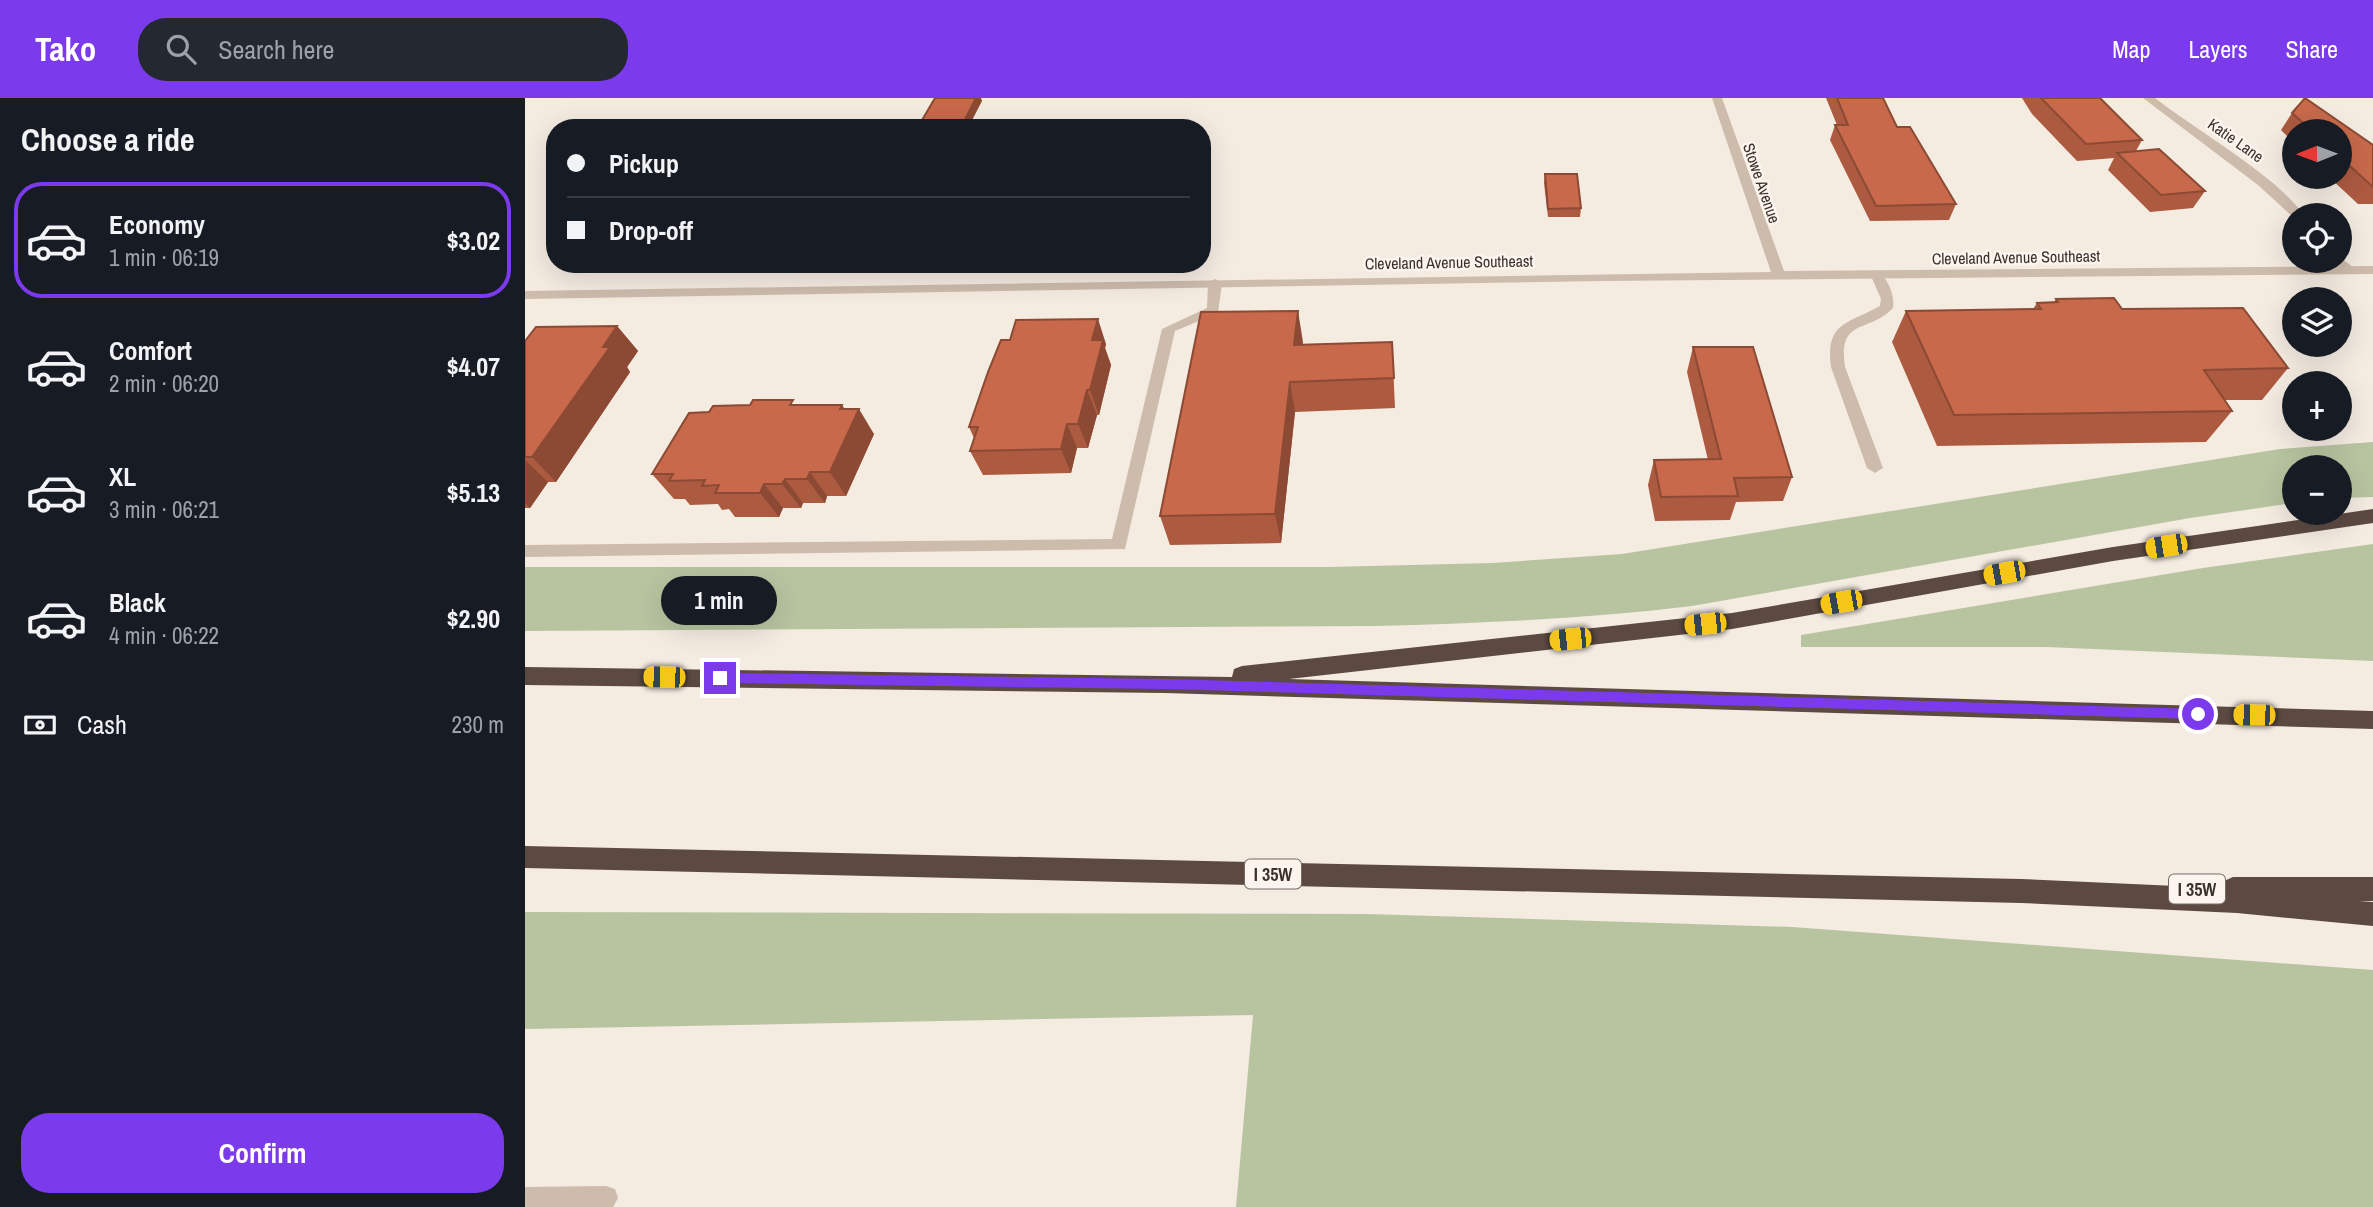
<!DOCTYPE html>
<meta charset="utf-8">
<style>
body{margin:0;font-family:"Archivo Narrow",sans-serif;background:#242831;color:#f1f3f6;height:100vh;display:flex;flex-direction:column;font-size:26px;white-space:nowrap}
*{box-sizing:border-box;margin:0}
p{font-size:23px;color:#9ea1a6}
.icon{flex:none;width:38px;height:38px;fill:none;stroke:currentColor;stroke-width:2;stroke-linecap:round;stroke-linejoin:round}
.map{position:relative;flex:1;overflow:hidden}
.drawer{display:flex;flex-direction:column;background:#171b24;width:525px}
.drawer>*{flex:none}
.hud{position:absolute;left:21px;top:21px;width:665px;height:154px;border-radius:28px;box-shadow:0 7px 28px #0002;display:grid;align-content:center;height:154px;padding:0 21px;background:#171b24}
.needle{width:46px;rotate:269deg}
.fabs{position:absolute;left:1757px;top:21px;display:grid;gap:14px}
.fabs a{display:grid;place-items:center;width:70px;height:70px;border-radius:50%;background:#171b24;box-shadow:0 7px 28px #0002;font-size:35px}
.end{position:absolute;width:32px;height:32px;margin:-16px;border:9px solid #7c3aed;background:#fff;box-shadow:0 0 0 4px #fff}
.from{border-radius:50%}
.bubble{position:absolute;height:49px;border-radius:24px;background:#171b24;box-shadow:0 7px 28px #0002;font-size:23px;font-weight:800;line-height:49px;text-align:center}
.car{position:absolute;width:21px;height:42px;margin:-21px -10px;border-radius:9px;box-shadow:0 0 5px 2px #0007;background:linear-gradient(#f5c518 24%,#345 0 40%,#f5c518 0 76%,#345 0 86%,#f5c518 0)}
.hud b{display:flex;align-items:center;gap:24px;height:66px;font-size:26px}
.hud b+b{border-top:2px solid #363941}
.hud i{width:18px;height:18px;background:#f1f3f6}
ul{padding:0;list-style:none}
li{display:flex;align-items:center;gap:21px;height:116px;margin:0 14px 10px;padding:0 7px;border:4px solid transparent;border-radius:28px}
li div{flex:1}
li b{display:block;font-size:26px}
li em{font-style:normal;font-weight:800}
li.on{border-color:#7c3aed}
li>.icon{width:63px;height:63px;stroke-width:1.5}
h2{padding:0 21px;font-size:32px;line-height:84px}
.pay{display:flex;align-items:center;gap:18px;height:77px;padding:0 21px;font-size:26px}
.pay p{margin-inline-start:auto}
.primary-button{display:flex;gap:14px;margin-top:auto;padding:14px 21px}
.primary-button a{flex:1;height:80px;border-radius:28px;background:#7c3aed;color:#fff;font-size:28px;font-weight:800;line-height:80px;text-align:center}
header{display:flex;align-items:center;gap:42px;box-sizing:border-box;height:98px;padding:0 35px;background:#7c3aed;color:#fff}
header strong{font-size:33px}
nav{display:flex;gap:38px;margin-inline-start:auto;font-size:24px}
.search{width:490px;height:63px;background:#242831;display:flex;align-items:center;gap:18px;box-sizing:border-box;padding:0 24px;border-radius:28px;color:#9ea1a6;font-size:26px}
main{display:flex;flex:1;min-height:0}
.map>svg:first-child{display:block}
</style>
<header>
<strong>Tako</strong>
<div class="search"><svg class="icon" aria-label="search" viewBox="0 0 24 24"><circle cx="10" cy="10" r="6"/><path d="M15 15l6 6"/></svg>Search here</div>
<nav><a>Map</a><a>Layers</a><a>Share</a></nav>
</header>
<main>
<section class="drawer">
<h2>Choose a ride</h2>
<ul>
<li class="on"><svg class="icon" aria-label="car" viewBox="0 0 24 24"><path d="M5 17H2v-5l4-1 3-4h7l3 4 3 1v5h-3M9 17h6M6 11h13"/><circle cx="7" cy="17" r="2"/><circle cx="17" cy="17" r="2"/></svg><div><b>Economy</b><p>1 min · 06:19</p></div><em>$3.02</em></li>
<li><svg class="icon" aria-label="car" viewBox="0 0 24 24"><path d="M5 17H2v-5l4-1 3-4h7l3 4 3 1v5h-3M9 17h6M6 11h13"/><circle cx="7" cy="17" r="2"/><circle cx="17" cy="17" r="2"/></svg><div><b>Comfort</b><p>2 min · 06:20</p></div><em>$4.07</em></li>
<li><svg class="icon" aria-label="car" viewBox="0 0 24 24"><path d="M5 17H2v-5l4-1 3-4h7l3 4 3 1v5h-3M9 17h6M6 11h13"/><circle cx="7" cy="17" r="2"/><circle cx="17" cy="17" r="2"/></svg><div><b>XL</b><p>3 min · 06:21</p></div><em>$5.13</em></li>
<li><svg class="icon" aria-label="car" viewBox="0 0 24 24"><path d="M5 17H2v-5l4-1 3-4h7l3 4 3 1v5h-3M9 17h6M6 11h13"/><circle cx="7" cy="17" r="2"/><circle cx="17" cy="17" r="2"/></svg><div><b>Black</b><p>4 min · 06:22</p></div><em>$2.90</em></li>
</ul>
<div class="pay"><svg class="icon" aria-label="cash" viewBox="0 0 24 24"><path d="M3 7h18v10H3z"/><circle cx="12" cy="12" r="2"/></svg>Cash<p>230 m</p></div>
<div class="primary-button"><a>Confirm</a></div>
</section>
<div class="map">
<svg width="1848" height="1109" viewBox="0 0 1848 1109">
<rect width="100%" height="100%" fill="#f4ebe1"/>
<path fill="#b8c4a0" d="M1848,344v55l-33,1v-31h-46v36l-104,15 -498,88c-105,13 -210,17 -316,20l-851,5v-64h803l165,-4 129,-9 658,-105z
M1848,446v117l-327,-14h-245v-12l402,-67z
M0,814l842,2 425,13 581,43v237h-1137l17,-192 -728,14z"/>
<g fill="none" stroke-linecap="round" stroke-linejoin="round">
<path fill="#cdbbac" fill-rule="evenodd" d="M1352,174c11,5 18,24 16,36 -25,26 -55,9 -48,59l38,101 -8,5 -8,-5 -36,-101c-6,-45 17,-43 49,-61l1,-7 -10,-23z
M690,181l7,4 -4,30 -43,18 -50,218 -600,8v-12l587,-6 50,-210 45,-21 1,-25z
M81,1088l9,3 3,9 -5,9h-88v-20z"/>
<path fill="#cdbbac" fill-rule="evenodd" d="M1618,0h12c42,33 119,76 149,117h-10v3l-36,-33z
M1815,159l14,11v6h-10l-10,-13h6z"/>
<path fill="#cdbbac" fill-rule="evenodd" d="M1187,0h10l62,173 589,-5v8l-768,7 -1080,18v-8l1246,-19z"/>
<path fill="#5c4a42" fill-rule="evenodd" d="M1848,411v14l-260,38 -381,68 -443,50 1084,32v18l-1208,-36 -640,-8v-18l707,10 2,-8 8,-3 490,-53 381,-66z
M0,748l1496,33 200,9 3,-7 9,-4h140v24h-14l14,1v24l-136,-13 -216,-10 -1496,-35z"/>
</g>
<path fill="#ac5a40" d="M1301,0h57l14,29 59,77 -7,16 -79,1 -40,-81 5,-15h2z
M1497,0h78l42,42 -6,11 69,40 -12,17 -43,4 -42,-42 6,-12 -37,3 -45,-47z
M1780,0l68,47v59h-15l-29,-27h11v-46h-46v12l-13,-13 11,-17z
M1020,76l36,34 -1,9h-32l-4,-34z
M1531,201l66,10 166,59 -26,32h-37l7,11 -26,31 -269,4 -45,-104 14,-31 127,-2 4,-6 17,-1z
M773,213l4,34 90,-3 3,66 -100,4 -14,131 -111,2 -10,-29z
M92,228l21,25 -11,16 3,5 -74,110h-8l-18,26h-5v-167z
M581,246l-1,4 6,17 -12,50h-2l-9,33h-11l-6,25 -88,2 -13,-24 4,-13 -5,-11z
M1168,249l99,130 -9,24 -47,1 -6,18 -75,1 -7,-36 6,-25h54l-21,-88z
M272,307l48,4 29,25 -28,62h-19l-2,7h-22l-2,5h-18l-4,9h-44l-6,-8 -7,1 -4,-6 -28,1 -5,-6h-11l-22,-25 57,-62z"/>
<path fill="#8c4a34" d="M451,0h5l1,3 -14,27h-7z
M773,213l5,31 -4,34 -5,-31z
M573,221l8,25 -1,4 6,17 -12,50 -9,-25 2,-50z
M92,228l21,25 -11,16 3,5 -74,110 -24,-25z
M765,284l5,30 -14,131 -6,-29z
M562,292l10,25 -9,33 -10,-24z
M317,307l11,16 6,-12 15,25 -28,62 -16,-24 10,-63z
M542,326l10,24 -6,25 -10,-24z
M0,362l23,22 -18,26 -5,-5z
M285,374l17,24 -2,7 -18,-24z
M260,381l18,24 -2,5 -19,-24z
M239,386l19,24 -4,9 -19,-24z"/>
<path fill="#c8694b" stroke="#8c4a34" stroke-width="2" d="M410,0h41l-15,29h-43z
M1312,0h46l14,29h13l46,77 -80,2 -41,-81h13z
M1516,0h59l42,42 -56,4z
M1780,0l68,47v42l-33,-30v-26h-28l-20,-18z
M1634,51l46,42 -44,4 -44,-42z
M1020,76h32l4,34 -33,1z
M1589,200l8,11 121,-1 45,60 -84,2 28,41 -278,4 -48,-104 135,-2 -4,-6 21,-1 -2,-3z
M773,213l-4,34 98,-3 2,36 -104,4 -15,132 -115,2 41,-204z
M573,221l-6,21h11l-13,50h-3l-9,34h-11l-6,25 -91,2 8,-24h-9l19,-55 13,-32h9l6,-20z
M92,228l-14,21h7l-78,110h-7v-116l11,-14z
M1168,249h60l39,130 -58,1 4,18 -77,1 -7,-37 67,-1z
M228,302h40l-3,5h52l-2,4h19l-29,63h-20l-3,7h-22l-3,5h-18l-4,9h-45l4,-8 -17,1 3,-6 -36,1 4,-7h-21l37,-61 20,-1 4,-6 37,-1z"/>
<path fill="#7c3aed" d="M195,575l445,6 1033,30 6,5 -6,5 -1033,-30 -445,-6 -6,-5z"/>
<g text-anchor="middle" dominant-baseline="central" stroke-width="5" stroke-linejoin="round" paint-order="stroke">
<g font-size="16" fill="#3b302b" stroke="#fbf5ee">
<text transform="translate(1711 42) rotate(35)">Katie Lane</text>
<text transform="translate(1237 85) rotate(71)">Stowe Avenue</text>
<text transform="translate(1491 159) rotate(-1)">Cleveland Avenue Southeast</text>
<text transform="translate(924 164) rotate(-1)">Cleveland Avenue Southeast</text>
</g>
<g fill="#fbf5ee" stroke="#756b66" stroke-width="2">
<rect x="720" y="761.5" width="56" height="29" rx="5"/>
<rect x="1644" y="776.5" width="56" height="29" rx="5"/>
</g>
<g font-size="18" font-weight="bold" fill="#3b302b">
<text x="748" y="776">I 35W</text>
<text x="1672" y="791">I 35W</text>
</g>
</g>
</svg>
<div class="fabs">
<a><svg class="needle" viewBox="-14 -14 28 28"><path d="M0-13l5 13h-10z" fill="#e53935"/><path d="M0 13l5-13h-10z" fill="#9ea1a6"/></svg></a>
<a><svg class="icon" aria-label="locate" viewBox="0 0 24 24"><circle cx="12" cy="12" r="6"/><path d="M12 2v4M12 18v4M2 12h4M18 12h4"/></svg></a>
<a><svg class="icon" aria-label="layers" viewBox="0 0 24 24"><path d="M12 4l9 5-9 5-9-5zM3 14l9 5 9-5"/></svg></a>
<a>+</a>
<a>−</a>
</div>
<i class="end from" style="left:1673px;top:616px"></i>
<i class="end" style="left:195px;top:580px"></i>
<div class="bubble" style="left:136px;top:478px;width:116px">1 min</div>
<i class="car" style="left:1641px;top:448px;rotate:261deg"></i>
<i class="car" style="left:1479px;top:475px;rotate:260deg"></i>
<i class="car" style="left:1316px;top:504px;rotate:260deg"></i>
<i class="car" style="left:1180px;top:526px;rotate:264deg"></i>
<i class="car" style="left:1045px;top:541px;rotate:264deg"></i>
<i class="car" style="left:139px;top:579px;rotate:271deg"></i>
<i class="car" style="left:1729px;top:617px;rotate:271deg"></i>
<div class="hud">
<b><i class="from"></i>Pickup</b>
<b><i></i>Drop-off</b>
</div>
</div>
</main>
